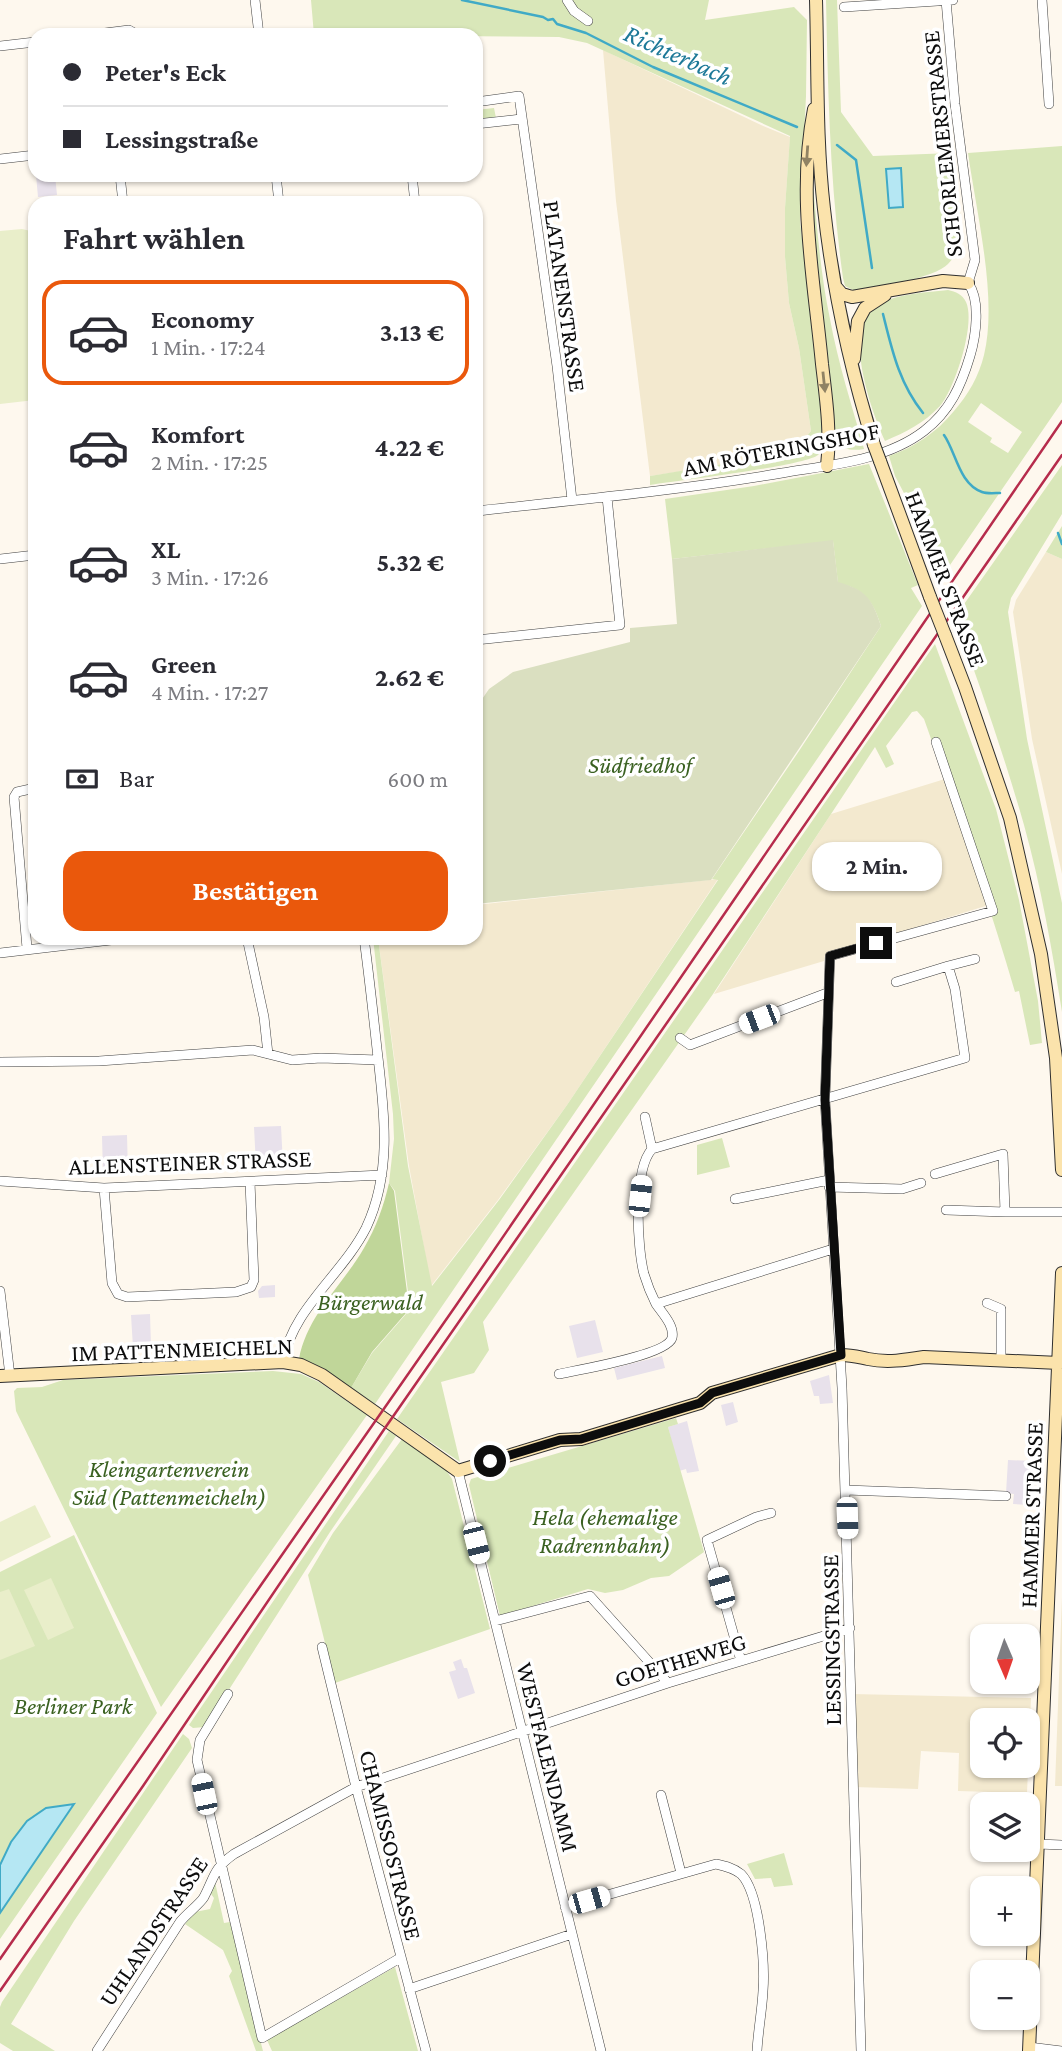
<!DOCTYPE html>
<html lang="de">
<meta charset="utf-8">
<style>
body{margin:0;font-family:"Crimson Pro",serif;background:#f7f7f7;color:#2b2b33;height:100vh;display:flex;flex-direction:column;font-size:26px;white-space:nowrap}
*{box-sizing:border-box;margin:0}
p{font-size:23px;color:#7c7c81}
.icon{flex:none;width:38px;height:38px;fill:none;stroke:currentColor;stroke-width:2;stroke-linecap:round;stroke-linejoin:round}
.map{position:relative;flex:1;overflow:hidden}
.drawer{position:absolute;left:28px;top:196px;width:455px;height:749px;display:flex;flex-direction:column;background:#fff;border-radius:21px;box-shadow:0 2px 5px #0004}
.drawer>*{flex:none}
.hud{position:absolute;left:28px;top:28px;width:455px;height:154px;border-radius:21px;box-shadow:0 2px 5px #0004;display:grid;align-content:center;height:154px;padding:0 35px;background:#fff}
.needle{width:46px;rotate:178deg}
.buttons{position:absolute;left:970px;top:1624px;display:grid;gap:14px}
.buttons a{display:grid;place-items:center;width:70px;height:70px;border-radius:14px;background:#fff;box-shadow:0 2px 5px #0004;font-size:35px}
.end{position:absolute;width:32px;height:32px;margin:-16px;border:9px solid #0d0d0d;background:#fff;box-shadow:0 0 0 4px #fff}
.from{border-radius:50%}
.bubble{position:absolute;height:49px;border-radius:21px;background:#fff;box-shadow:0 2px 5px #0004;font-size:23px;font-weight:700;line-height:49px;text-align:center}
.car{position:absolute;width:21px;height:42px;margin:-21px -10px;border-radius:9px;box-shadow:0 0 5px 2px #0007;background:linear-gradient(#fff 24%,#345 0 40%,#fff 0 76%,#345 0 86%,#fff 0)}
.hud b{display:flex;align-items:center;gap:24px;height:66px;font-size:26px}
.hud b+b{border-top:2px solid #e1e1e2}
.hud i{width:18px;height:18px;background:#2b2b33}
ul{padding:0;list-style:none}
li{display:flex;align-items:center;gap:21px;height:105px;margin:0 14px 10px;padding:0 21px;border:4px solid transparent;border-radius:21px}
li div{flex:1}
li b{display:block;font-size:26px}
li em{font-style:normal;font-weight:700}
li.current{border-color:#ea580c}
li>.icon{width:63px;height:63px;stroke-width:1.5}
h2{padding:0 35px;font-size:32px;line-height:84px}
.pay{display:flex;align-items:center;gap:18px;height:77px;padding:0 35px;font-size:26px}
.pay p{margin-inline-start:auto}
.cta{display:flex;gap:14px;margin-top:auto;padding:14px 35px}
.cta a{flex:1;height:80px;border-radius:21px;background:#ea580c;color:#fff;font-size:28px;font-weight:700;line-height:80px;text-align:center}
.map>svg:first-child{display:block}
</style>
<div class="map">
<svg width="1062" height="2051" viewBox="0 0 1062 2051">
<rect width="100%" height="100%" fill="#fef8ee"/>
<path fill="#e8e1eb" d="M36,175h19l2,20 -19,2z
M281,1126l2,39 -27,1 -2,-39z
M127,1135l1,39 -25,1 -1,-39z
M275,1285v12l-16,1 -1,-7 4,-5z
M150,1314l1,33 -18,1 -2,-33z
M595,1320l8,32 -26,6 -8,-32z
M662,1356l3,12 -48,12 -3,-12z
M829,1375l4,28 -13,1 -1,-8h-5l-4,-15z
M733,1402l5,20 -12,4 -5,-21z
M687,1421l12,50 -12,2 -1,-4 -7,2 -11,-44z
M1008,1460l26,1 -2,44 -19,-1 1,-10 -8,-1z
M461,1659l3,9h3l8,25 -17,6 -9,-27 7,-2 -3,-8z"/>
<path fill="#f3e9cf" fill-rule="evenodd" d="M603,50l158,75 29,12 -5,71v49l4,46 10,45 12,83 -14,17 -20,7 -26,6 -101,15 -34,-275z
M1046,552l16,7v315l-30,-135 -19,-127 3,-12z
M945,779l44,126 -164,50 -1,6 -110,33 117,-180z
M718,879l-151,226 -69,95 -67,86 -22,-120 -31,-228h98v-33z
M1062,1597v189h-7z
M852,1694l179,4 -4,95 -69,-2 1,-38 -38,-2 -3,38 -64,-2zM982,1720h45v46h-45z"/>
<path fill="#d9e7b9" fill-rule="evenodd" d="M311,0h398l-4,20 89,-13 13,13 -1,76 -6,125 23,202c0,9 3,25 -5,32 -13,11 -142,26 -168,30v-9l127,-21 20,-7 14,-17 -12,-83 -10,-45 -4,-46v-49l5,-72 -203,-93 -28,-6 -245,-2z
M826,0h11l4,112 32,44 79,-3c2,19 12,71 9,87 -2,8 -7,18 -13,24 -13,14 -73,24 -93,27l-10,-5 -2,-8c-13,-92 -15,-185 -17,-278zM900,168l3,38 -13,2 -4,-38z
M494,108l2,10 -20,2v-10z
M1062,146v256l-123,179 -4,-18h-5l-25,-68 -10,-19 -6,-20c26,-9 48,-24 65,-45 14,-16 25,-35 30,-56 14,-57 -8,-144 -16,-202zM981,403l41,29 -14,21 -18,-11 2,-4 -24,-16z
M812,175c5,49 8,97 18,144 8,44 22,87 34,130 -12,2 -20,1 -29,-8l-22,-190z
M948,290c8,2 14,4 18,12 10,21 -11,86 -26,104 -16,17 -34,26 -55,35 -13,-28 -40,-104 -15,-130 19,-18 54,-18 78,-21z
M869,464l49,121 -7,3 11,18 -547,798 -24,-16 21,-35 34,-39 2,-22 -13,-101 -6,-8 5,-44 -1,-25 -20,-176h5l30,228 24,120 67,-86 68,-95 151,-225 -6,-1 87,-128 82,-125c-8,-25 -16,-37 -43,-43l-5,-42 -161,18 -7,-60 89,-13z
M1062,465v49l-51,84 -3,14 19,127 35,164v109c-10,-63 -21,-126 -38,-187 -20,-70 -44,-139 -69,-208z
M1062,526v33l-16,-7z
M935,644l61,165 23,91 19,101 4,42 -12,2 -11,-54 -4,1c-27,-93 -59,-183 -91,-273l-7,-8 -5,1 -26,34 8,18 -8,4 -11,-21 -162,247 -230,328 6,28 -15,23 -33,9 19,80 -63,-43z
M722,1138l8,29 -33,8v-30z
M273,1371l28,3 18,8 48,33 -206,292 -145,-296 -2,-20 3,-3 25,-1 21,-7z
M676,1418l2,6 -10,3 36,125 -35,24 -18,2 -28,12 -18,3 -17,-4 -88,27 -31,-131 2,-6z
M389,1431l7,5 -66,96 -125,195 -12,1 -4,-3z
M402,1439l44,31 6,9 38,150 -155,54 -27,-108 25,-42z
M74,1535l83,178 -157,226v-26l74,-108 -63,37 -11,23v-293z
M183,1734l6,5 3,9 -118,173 -63,103 44,27h-42l-13,-8v-36l2,-5z
M784,1853l9,32 -19,2 -3,-9 -16,1 -8,-15z
M215,1882l9,41 6,-1 33,129h-7l-27,-75 3,-5 -9,-21 -38,-26 10,-12 15,-3 4,-11 -6,-8z
M395,1967l23,84h-146l-5,-11z"/>
<path fill="#c0d699" d="M389,1183l5,8 13,101 -1,21 -34,39 -21,36 -35,-23 -17,-6c8,-44 43,-73 65,-111 12,-20 20,-43 25,-65z"/>
<path fill="#dadfc0" d="M833,540l5,42c28,8 34,16 43,44l-170,254 -235,24v-196l13,-19 24,-17 117,-30v-14l47,-4 -5,-65z"/>
<path fill="#e9eeca" d="M22,229l13,3v168l-35,4v-173z
M35,1505l16,32 -51,25v-40z
M51,1578l23,50 -26,12 -24,-50z
M9,1589l26,57 -35,14v-68z"/>
<path fill="#b5e7f3" stroke="#40aac6" stroke-width="2" d="M901,168l2,39 -14,1 -3,-39z
M74,1804l-74,109v-48l11,-23 16,-21 19,-13z"/>
<g fill="none" stroke-linecap="round" stroke-linejoin="round">
<path stroke="#40aac6" stroke-width="2.5" d="M462,0l81,17 5,3 5,-1 4,5 29,9 67,34 144,60
M837,145l19,15 16,108
M883,314c9,36 16,69 40,99
M944,435c12,17 15,49 38,57 5,2 13,1 18,1
M1058,533l4,11"/>
<g stroke="#404040" stroke-width="10">
<path id="street" d="M255,0l4,35
M567,0l7,11 14,10
M1042,0l7,104
M844,7l109,-7
M89,35l40,-5 9,5
M0,46l35,-4
M476,102l43,-6 38,270 15,134
M476,124l45,-5
M0,159l35,-4
M120,175l3,28
M276,175l3,28
M412,175l3,28
M476,511c102,-11 205,-21 306,-38 47,-8 103,-12 142,-42 26,-20 37,-45 46,-75 6,-20 11,-56 -2,-73l7,-23 -20,-156 -9,-104
M0,559l35,-4
M476,640l144,-15 -13,-128
M247,938l17,79 4,37
M27,948l-13,-151 3,-5 18,-4
M0,953l128,-15
M948,966l27,-7
M680,1038l10,7 137,-52
M0,1062l99,-1 154,-11 39,10 29,-2 57,2
M645,1117l7,32
M935,1174l68,-20 2,58h57
M0,1181l104,7 278,-13
M829,1187l73,2 19,-6
M104,1188l8,95 6,11 9,3 109,-5 15,-5 3,-7 -4,-98
M735,1199l94,-19
M946,1210l59,2
M833,1249l-177,55c-5,-10 -9,-20 -12,-30 -7,-27 -11,-104 8,-125l313,-91 -10,-69 -7,-23 -52,16
M0,1291l10,85
M987,1303l14,6v51
M283,1362c9,-53 59,-87 83,-134 27,-57 18,-119 11,-179 -4,-37 -8,-74 -13,-111
M559,1374c19,-4 108,-19 113,-36 3,-12 -10,-25 -16,-34
M458,1471l143,580
M846,1490l160,6
M495,1621l95,-25 78,87
M322,1647l34,140 70,264
M741,1661l-34,-121 49,-23 15,-4
M228,1694l-28,46 -3,20 65,278 138,-80
M661,1795l20,78
M1038,1844l24,1
M565,1907l151,-43c9,2 18,4 25,10 19,19 24,91 22,117 -1,20 -5,40 -6,60
M409,1989l163,-55
M1029,2047l33,4
M97,2051l83,-129c6,-8 20,-18 24,-25 11,-21 9,-28 30,-43l122,-67 312,-104 182,-55
M861,2051l-19,-663 -17,-288 5,-144 163,-45 -57,-169"/>
</g>
<g stroke="#2f2f2f" stroke-width="14">
<path id="secondary" d="M816,0c2,69 0,140 8,209 9,81 26,159 50,236
M814,109c-17,86 0,170 8,255 4,34 9,68 5,102
M835,286l7,8 10,3 91,-16 25,2
M854,359l4,-38 7,-13 20,-13
M880,461l50,136
M945,635l20,52 45,131 31,136 15,104 6,112
M0,1376l283,-14 18,3 21,10 136,96 102,-31 21,-1 99,-30 20,-6 12,-10 129,-38c11,0 17,2 27,4 19,4 38,1 56,-2l135,6
M1029,2051l33,-778"/>
</g>
<use href="#street" stroke="#fff" stroke-width="9"/>
<use href="#secondary" stroke="#fbe3ac" stroke-width="12"/>
<path stroke="#b62c4c" stroke-width="2.5" d="M0,1959l457,-655 605,-883
M0,1991l143,-205 242,-358 677,-973"/>
<g stroke="#2f2f2f" stroke-width="14" stroke-linecap="butt">
<path id="secondary-bridge" d="M874,445l6,16
M930,597l15,38"/>
</g>
<use href="#secondary-bridge" stroke="#fbe3ac" stroke-width="12"/>
</g>
<defs><path id="oneway-solid" d="M-6-.8H1V-3.2L6.5 0L1 3.2V.8H-6Z" transform="scale(1.75)"/></defs>
<g fill="#908364">
<use href="#oneway-solid" transform="translate(807 156) rotate(94)"/>
<use href="#oneway-solid" transform="translate(824 382) rotate(84)"/>
</g>
<g fill="none" stroke-linecap="round" stroke-linejoin="round">
<path stroke="#0d0d0d" stroke-width="9" d="M490,1461l70,-21 21,-1 99,-30 20,-6 12,-10 129,-38 -16,-255 5,-144 46,-13"/>
</g>
<g text-anchor="middle" dominant-baseline="central" stroke-width="7" stroke-linejoin="round" paint-order="stroke">
<g font-size="24" fill="#0d0d0d" stroke="#fff">
<text transform="translate(942 144) rotate(-96)">SCHORLEMERSTRASSE</text>
<text transform="translate(565 296) rotate(82)">PLATANENSTRASSE</text>
<text transform="translate(781 449) rotate(-11)">AM RÖTERINGSHOF</text>
<text transform="translate(946 579) rotate(69)">HAMMER STRASSE</text>
<text transform="translate(190 1162) rotate(-2)">ALLENSTEINER STRASSE</text>
<text transform="translate(182 1349) rotate(-2)">IM PATTENMEICHELN</text>
<text transform="translate(1031 1515) rotate(-88)">HAMMER STRASSE</text>
<text transform="translate(831 1640) rotate(-91)">LESSINGSTRASSE</text>
<text transform="translate(680 1660) rotate(-17)">GOETHEWEG</text>
<text transform="translate(548 1757) rotate(76)">WESTFALENDAMM</text>
<text transform="translate(391 1845) rotate(76)">CHAMISSOSTRASSE</text>
<text transform="translate(153 1931) rotate(-56)">UHLANDSTRASSE</text>
</g>
<g font-size="24" font-style="italic" fill="#3a6121" stroke="#fff">
<text x="640" y="764">Südfriedhof</text>
<text x="370" y="1301">Bürgerwald</text>
<text x="169" y="1468">Kleingartenverein<tspan x="169" dy="28">Süd (Pattenmeicheln)</tspan></text>
<text x="605" y="1516">Hela (ehemalige<tspan x="605" dy="28">Radrennbahn)</tspan></text>
<text x="73" y="1705">Berliner Park</text>
</g>
<g font-size="26" font-style="italic" fill="#1d7998" stroke="#fff">
<text transform="translate(678 55) rotate(24)">Richterbach</text>
</g>
</g>
</svg>
<div class="buttons">
<a><svg class="needle" viewBox="-14 -14 28 28"><path d="M0-13l5 13h-10z" fill="#e53935"/><path d="M0 13l5-13h-10z" fill="#7c7c81"/></svg></a>
<a><svg class="icon" aria-label="locate" viewBox="0 0 24 24"><circle cx="12" cy="12" r="6"/><path d="M12 2v4M12 18v4M2 12h4M18 12h4"/></svg></a>
<a><svg class="icon" aria-label="layers" viewBox="0 0 24 24"><path d="M12 4l9 5-9 5-9-5zM3 14l9 5 9-5"/></svg></a>
<a>+</a>
<a>−</a>
</div>
<i class="end from" style="left:490px;top:1461px"></i>
<i class="end" style="left:876px;top:943px"></i>
<div class="bubble" style="left:812px;top:842px;width:130px">2 Min.</div>
<i class="car" style="left:759px;top:1019px;rotate:249deg"></i>
<i class="car" style="left:640px;top:1196px;rotate:6deg"></i>
<i class="car" style="left:847px;top:1518px;rotate:178deg"></i>
<i class="car" style="left:476px;top:1543px;rotate:166deg"></i>
<i class="car" style="left:721px;top:1588px;rotate:344deg"></i>
<i class="car" style="left:204px;top:1794px;rotate:348deg"></i>
<i class="car" style="left:589px;top:1900px;rotate:74deg"></i>
<div class="hud">
<b><i class="from"></i>Peter's Eck</b>
<b><i></i>Lessingstraße</b>
</div>
<section class="drawer">
<h2>Fahrt wählen</h2>
<ul>
<li class="current"><svg class="icon" aria-label="car" viewBox="0 0 24 24"><path d="M5 17H2v-5l4-1 3-4h7l3 4 3 1v5h-3M9 17h6M6 11h13"/><circle cx="7" cy="17" r="2"/><circle cx="17" cy="17" r="2"/></svg><div><b>Economy</b><p>1 Min. · 17:24</p></div><em>3.13 €</em></li>
<li><svg class="icon" aria-label="car" viewBox="0 0 24 24"><path d="M5 17H2v-5l4-1 3-4h7l3 4 3 1v5h-3M9 17h6M6 11h13"/><circle cx="7" cy="17" r="2"/><circle cx="17" cy="17" r="2"/></svg><div><b>Komfort</b><p>2 Min. · 17:25</p></div><em>4.22 €</em></li>
<li><svg class="icon" aria-label="car" viewBox="0 0 24 24"><path d="M5 17H2v-5l4-1 3-4h7l3 4 3 1v5h-3M9 17h6M6 11h13"/><circle cx="7" cy="17" r="2"/><circle cx="17" cy="17" r="2"/></svg><div><b>XL</b><p>3 Min. · 17:26</p></div><em>5.32 €</em></li>
<li><svg class="icon" aria-label="car" viewBox="0 0 24 24"><path d="M5 17H2v-5l4-1 3-4h7l3 4 3 1v5h-3M9 17h6M6 11h13"/><circle cx="7" cy="17" r="2"/><circle cx="17" cy="17" r="2"/></svg><div><b>Green</b><p>4 Min. · 17:27</p></div><em>2.62 €</em></li>
</ul>
<div class="pay"><svg class="icon" aria-label="cash" viewBox="0 0 24 24"><path d="M3 7h18v10H3z"/><circle cx="12" cy="12" r="2"/></svg>Bar<p>600 m</p></div>
<div class="cta"><a>Bestätigen</a></div>
</section>
</div>
